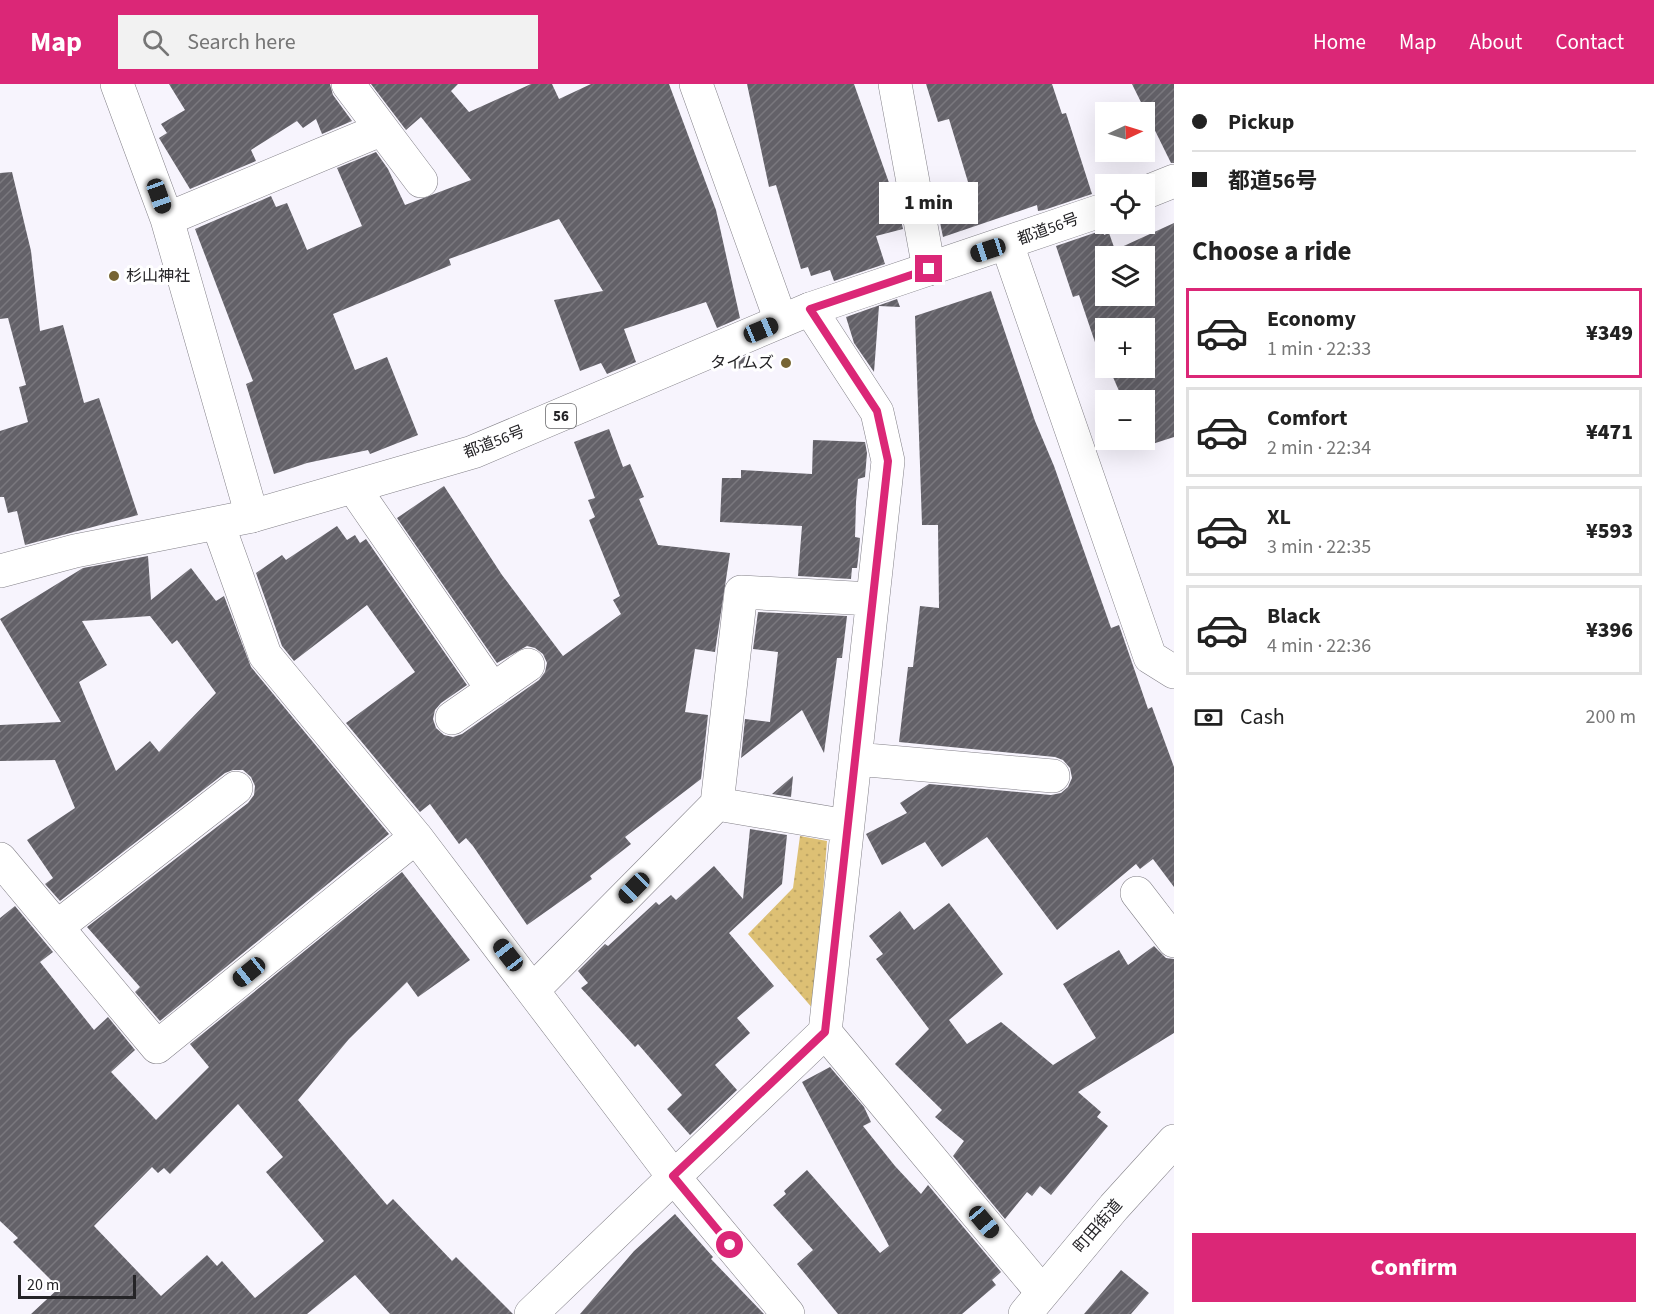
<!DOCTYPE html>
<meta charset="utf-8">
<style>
body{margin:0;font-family:"Source Sans 3","Noto Sans JP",sans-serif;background:#f2f2f2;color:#222;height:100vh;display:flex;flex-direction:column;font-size:22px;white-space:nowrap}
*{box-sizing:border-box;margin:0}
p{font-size:20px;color:#767676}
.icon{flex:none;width:33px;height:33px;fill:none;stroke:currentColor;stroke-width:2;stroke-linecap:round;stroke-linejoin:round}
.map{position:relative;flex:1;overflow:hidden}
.side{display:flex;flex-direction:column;background:#fff;width:480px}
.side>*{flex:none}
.top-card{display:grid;align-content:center;height:132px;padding:0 18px;background:#fff}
.needle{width:39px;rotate:86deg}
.buttons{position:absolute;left:1095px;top:18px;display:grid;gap:12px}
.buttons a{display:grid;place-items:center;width:60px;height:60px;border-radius:0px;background:#fff;box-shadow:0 6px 24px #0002;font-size:30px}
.scale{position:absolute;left:18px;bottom:15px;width:118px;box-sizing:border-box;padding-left:6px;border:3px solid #252427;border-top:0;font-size:16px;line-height:21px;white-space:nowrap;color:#252427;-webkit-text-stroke:4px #fff;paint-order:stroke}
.end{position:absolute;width:27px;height:27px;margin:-14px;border:8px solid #db2777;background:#fff;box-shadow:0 0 0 3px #fff}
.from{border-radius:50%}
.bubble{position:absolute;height:42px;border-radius:0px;background:#fff;box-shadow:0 6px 24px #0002;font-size:20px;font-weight:800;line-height:42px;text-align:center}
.car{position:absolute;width:18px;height:36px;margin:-18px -9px;border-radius:8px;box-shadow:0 0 4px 2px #0007;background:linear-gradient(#222 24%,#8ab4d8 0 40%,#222 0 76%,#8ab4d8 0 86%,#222 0)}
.top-card b{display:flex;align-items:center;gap:21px;height:57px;font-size:22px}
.top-card b+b{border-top:2px solid #e0e0e0}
.top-card i{width:15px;height:15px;background:#222}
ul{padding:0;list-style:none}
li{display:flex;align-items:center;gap:18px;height:90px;margin:0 12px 9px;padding:0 6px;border:3px solid #e0e0e0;border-radius:0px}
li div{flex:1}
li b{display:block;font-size:22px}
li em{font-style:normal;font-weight:800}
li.selected{border-color:#db2777}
li>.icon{width:54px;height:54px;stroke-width:1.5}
h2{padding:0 18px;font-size:27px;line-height:72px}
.pay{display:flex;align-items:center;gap:15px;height:66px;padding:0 18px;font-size:22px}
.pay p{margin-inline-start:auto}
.cta{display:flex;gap:12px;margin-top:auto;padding:12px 18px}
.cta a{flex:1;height:69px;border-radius:0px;background:#db2777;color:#fff;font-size:24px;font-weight:800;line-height:69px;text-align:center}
header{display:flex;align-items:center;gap:36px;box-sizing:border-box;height:84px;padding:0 30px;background:#db2777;color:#fff}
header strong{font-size:28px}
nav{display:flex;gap:33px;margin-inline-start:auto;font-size:21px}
.search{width:420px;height:54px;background:#f2f2f2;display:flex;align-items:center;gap:15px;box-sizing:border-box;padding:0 21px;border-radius:0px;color:#767676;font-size:22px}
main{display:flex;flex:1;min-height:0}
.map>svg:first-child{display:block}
</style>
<header>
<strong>Map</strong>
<div class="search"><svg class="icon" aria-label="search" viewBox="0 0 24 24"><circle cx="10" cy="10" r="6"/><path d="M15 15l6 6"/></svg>Search here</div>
<nav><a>Home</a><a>Map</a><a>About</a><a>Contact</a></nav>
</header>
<main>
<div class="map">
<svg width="1174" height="1230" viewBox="0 0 1174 1230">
<defs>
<pattern id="park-dots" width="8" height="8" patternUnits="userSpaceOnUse" patternTransform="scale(1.5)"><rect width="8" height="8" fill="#ddc074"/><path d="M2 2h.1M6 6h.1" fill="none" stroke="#bea564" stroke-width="1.8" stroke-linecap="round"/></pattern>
<pattern id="building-hatch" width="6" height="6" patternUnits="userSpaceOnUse" patternTransform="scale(1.5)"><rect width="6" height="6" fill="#636168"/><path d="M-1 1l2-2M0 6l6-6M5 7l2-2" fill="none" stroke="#7a787e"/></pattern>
</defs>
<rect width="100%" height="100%" fill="#f7f4fd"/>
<path fill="url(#park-dots)" d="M800,752l27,5 -13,169 -66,-76 45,-46z"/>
<path fill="url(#building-hatch)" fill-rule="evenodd" d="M169,0h161l3,11 19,26 -30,13 -6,-15 -13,9 -6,-7 -46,29 5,11 -66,28 -31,-51 8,-5 -6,-9 24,-14z
M371,0h87l-7,7 18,21 62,-28h21l7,15 32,-15h78l47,126 24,108 -23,10 -11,-26 -82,27 12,33 -29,12 -6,-11 -21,8 -26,-71 49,-9 -44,-72 -110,40 2,6 -118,49 22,56 32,-13 31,78 -48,19 -2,-4 -61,13 -33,11 -28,-90 7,-3 -58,-152 76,-33 5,11 11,-4 20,47 55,-24 -25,-58 39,-16 12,17 17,36 66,-25 -50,-63 -15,13z
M747,0h107l45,127 4,18 -27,7 9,28 -51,17 -4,-11 -19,6 -3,-9 -7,2 -25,-84 -7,2z
M926,0h126l10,30 4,-1 26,81 -48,16 -6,1 -1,-6 -94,32 -9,-44 34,-11 -19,-63 -11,3z
M1132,0h42v79h-3z
M12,88l19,79 9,80 23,-6 21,78 15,-5 39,117 -113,30 -8,-34 -9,2 -4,-16h-4v-66l28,-9 -9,-35 7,-2 -18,-67 -8,1v-146z
M1174,139v214l-31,10 -2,-7h3v-40h-21l-14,-32h35v-40h-38v30l-3,-5 -4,1 -20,-59 -6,2 -17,-51 47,-16 1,5 5,-2 6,17zM1106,172h38v40h-38z
M991,207l44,130 19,45 57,162 8,-3 29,84 4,-2 22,60v120l-21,-28 -13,10 -4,-5 -79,66 -70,-93 -45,30 -17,-25 -43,23 -16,-31 41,-21 -7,-10 29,-19 122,11 10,-2 7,-6 4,-9 -2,-10 -7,-8 -8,-3 -156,-15 9,-75h5l7,-61 19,2 -1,-83h-16l-7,-209z
M897,215l3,8 -21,-1 -5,66 -20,-29 -8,-26z
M749,271l2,10 -16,5 -3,-8z
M609,345l14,38 7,-3 14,33 -5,2 19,46 72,8 -15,99 -20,-3 -10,63 23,3 -7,64 -76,58 6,7 -41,32 2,3 -65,46 -54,-79 -7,-8 -7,6 -29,-40 -10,8 -74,-89 69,-51 -48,-67 -73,56 -12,-15 -26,-73 26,-18 4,5 51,-34 10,14 8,-5 5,8 6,-4 101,146 -26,18 -6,7 -2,9 3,9 8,7 9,2 9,-3 77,-54 6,-8 2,-9 -4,-9 -8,-6 -8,-2 -30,17 -100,-145 47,-32 58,89 61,81 58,-42 -8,-14 7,-4 -31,-76 6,-3 -7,-17 7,-2 -21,-56z
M813,356l52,2 2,11 -2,24 -7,2 -2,23 -1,35 5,1 -2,22 -1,8h-5l-1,11 -53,-3 4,-50 -82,-4 2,-44h19v-8l71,4z
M148,472l3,44 40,-32 25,33 8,-5 27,71 138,167 -229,187 -25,-29 5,-5 -53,-60 161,-124 6,-8 1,-9 -4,-9 -8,-7h-10l-8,3 -165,128 -15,-17 8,-6 -26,-38 48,-32 -20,-48 -55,1v-36l61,-3 -61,-103 83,-51zM150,532l22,28 5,-4 39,53 -57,59 -9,-11 -34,30 -37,-89 28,-17 -25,-44z
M758,528l89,4 -5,42h-5l-13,95 -22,-43 -61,48 4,-39 25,3 8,-70 -25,-3z
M793,692l-2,21 -19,-3z
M750,745l37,6 -5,49 -53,49 45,53 -37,32 13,15 -35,32 22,25 -47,45 -23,-26 15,-14 -44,-51 -3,3 -54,-59 7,-5 -10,-12 27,-27 3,2 48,-44 3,3 12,-10 5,5 38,-34 29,33z
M402,788l68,88 -52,37 -11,-15 -58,57 -51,61 89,105 6,-6 59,62 4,-4 57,57h-123l-35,-39 -48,39h-276l28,-26 -46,-46 5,-4 -18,-17v-303l15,-12 38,46 -13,10 54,68 14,-13 27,33 -24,22 45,48 53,-53 -19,-23zM238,1020l45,53 -17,15 58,69 -69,57 -33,-37 -5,5 -10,-11 -46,41 -67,-70 58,-59 6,6 6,-5 6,6z
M949,819l54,71 -54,46 18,24 34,-22 52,43 43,-27 -33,-54 56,-34 9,15 26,-19 12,12 8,1v74l-96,59 23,20 -4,5 11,9 -57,69 -11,-9 -8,10 -5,-4 -22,27 -52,-63 11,-15 -29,-24 7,-7 -47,-46 34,-35 -53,-70 7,-5 -14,-18 31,-25 14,19z
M830,983l34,40 7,15 -8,4 32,40 26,28 7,-9 73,87 -9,8 4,5 -34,29h-124l-41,-50 16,-14 -40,-45 13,-11 -2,-3 23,-21 73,83 9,-7 -87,-164z
M675,1130l38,43 -2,2 53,55h-184l54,-63z
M1121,1186l28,23 -18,21h-47z"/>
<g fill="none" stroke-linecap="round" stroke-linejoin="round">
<g stroke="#838188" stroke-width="34">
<path id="minor" d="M117,0l50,135 85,297
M348,0l73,97
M696,0l85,237
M895,0l34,185
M167,135l213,-89
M1007,160l143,413 24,15
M354,404l139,202
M218,440l47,131 151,182 257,339 115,138
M452,634l76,-53
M855,675l198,17
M717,720l130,22
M0,775l157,188 259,-210
M1137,809l37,48
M57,843l179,-139
M534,905l183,-185 24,-212 131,7
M825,948l217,260
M531,1230l294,-282 63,-571 -11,-49 -67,-103"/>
</g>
<g stroke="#838188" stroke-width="34">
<path id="major" d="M1144,109l30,-12
M0,487l75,-20 177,-35 221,-64 337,-143 296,-100
M1025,1230l89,-107 60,-66"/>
</g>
<use href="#minor" stroke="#fff" stroke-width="33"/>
<use href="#major" stroke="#fff" stroke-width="33"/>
</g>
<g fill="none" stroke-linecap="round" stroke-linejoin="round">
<path stroke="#db2777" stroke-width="8" d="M730,1161l-57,-69 152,-144 63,-571 -11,-50 -67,-102 119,-40"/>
</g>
<g fill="#776533" stroke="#fff" stroke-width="2">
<circle cx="114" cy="192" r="6"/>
<circle cx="786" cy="279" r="6"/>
</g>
<g text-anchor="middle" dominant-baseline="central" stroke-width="6" stroke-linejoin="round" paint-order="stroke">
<rect fill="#fff" stroke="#666668" stroke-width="1.5" x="546" y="320" width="30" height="24" rx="4.5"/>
<g font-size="15" font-weight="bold" fill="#252427">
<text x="561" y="332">56</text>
</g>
<g font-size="16" fill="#252427" stroke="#fff">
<text transform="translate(1048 145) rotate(-20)">都道56号</text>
<text transform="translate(494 358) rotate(-21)">都道56号</text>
<text transform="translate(1098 1142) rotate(-49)">町田街道</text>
</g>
<g font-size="16" fill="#252427" stroke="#fff" text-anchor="start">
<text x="126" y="192">杉山神社</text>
<text x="774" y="279" text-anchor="end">タイムズ</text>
</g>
</g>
</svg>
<div class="buttons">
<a><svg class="needle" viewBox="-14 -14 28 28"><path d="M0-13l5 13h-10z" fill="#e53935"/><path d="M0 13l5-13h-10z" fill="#767676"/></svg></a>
<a><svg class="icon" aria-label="locate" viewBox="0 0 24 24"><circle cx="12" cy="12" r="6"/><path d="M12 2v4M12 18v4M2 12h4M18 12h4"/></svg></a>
<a><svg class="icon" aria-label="layers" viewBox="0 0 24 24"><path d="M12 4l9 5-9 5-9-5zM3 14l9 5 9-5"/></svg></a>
<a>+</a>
<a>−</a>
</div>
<div class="scale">20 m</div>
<i class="end from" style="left:730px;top:1161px"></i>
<i class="end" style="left:929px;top:185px"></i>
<div class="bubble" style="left:879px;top:98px;width:99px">1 min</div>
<i class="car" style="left:159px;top:112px;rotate:160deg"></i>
<i class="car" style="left:988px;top:166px;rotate:252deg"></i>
<i class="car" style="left:761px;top:246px;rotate:67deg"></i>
<i class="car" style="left:634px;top:804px;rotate:225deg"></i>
<i class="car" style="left:508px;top:871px;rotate:322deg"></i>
<i class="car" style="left:249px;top:888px;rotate:231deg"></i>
<i class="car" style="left:984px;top:1138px;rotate:140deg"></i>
</div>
<section class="side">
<div class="top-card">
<b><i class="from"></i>Pickup</b>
<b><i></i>都道56号</b>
</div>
<h2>Choose a ride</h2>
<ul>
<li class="selected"><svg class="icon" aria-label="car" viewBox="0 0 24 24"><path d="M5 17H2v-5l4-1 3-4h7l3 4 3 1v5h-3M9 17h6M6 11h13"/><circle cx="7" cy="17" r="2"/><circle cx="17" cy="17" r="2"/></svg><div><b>Economy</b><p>1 min · 22:33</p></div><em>¥349</em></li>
<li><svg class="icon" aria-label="car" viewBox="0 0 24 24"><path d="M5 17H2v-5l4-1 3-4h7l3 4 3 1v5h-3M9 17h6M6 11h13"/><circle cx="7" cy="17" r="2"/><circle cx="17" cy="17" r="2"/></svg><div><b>Comfort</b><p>2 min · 22:34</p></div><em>¥471</em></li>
<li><svg class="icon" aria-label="car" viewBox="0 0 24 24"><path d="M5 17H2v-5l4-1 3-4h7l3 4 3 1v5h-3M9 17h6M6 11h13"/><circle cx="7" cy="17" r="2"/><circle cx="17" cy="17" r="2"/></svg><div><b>XL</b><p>3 min · 22:35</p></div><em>¥593</em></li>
<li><svg class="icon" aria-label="car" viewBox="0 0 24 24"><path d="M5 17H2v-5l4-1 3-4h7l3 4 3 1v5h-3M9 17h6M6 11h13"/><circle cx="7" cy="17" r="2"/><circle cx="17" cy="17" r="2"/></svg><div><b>Black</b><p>4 min · 22:36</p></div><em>¥396</em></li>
</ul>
<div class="pay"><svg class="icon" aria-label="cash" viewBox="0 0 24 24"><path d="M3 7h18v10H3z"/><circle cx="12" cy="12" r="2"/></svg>Cash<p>200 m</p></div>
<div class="cta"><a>Confirm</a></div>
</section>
</main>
